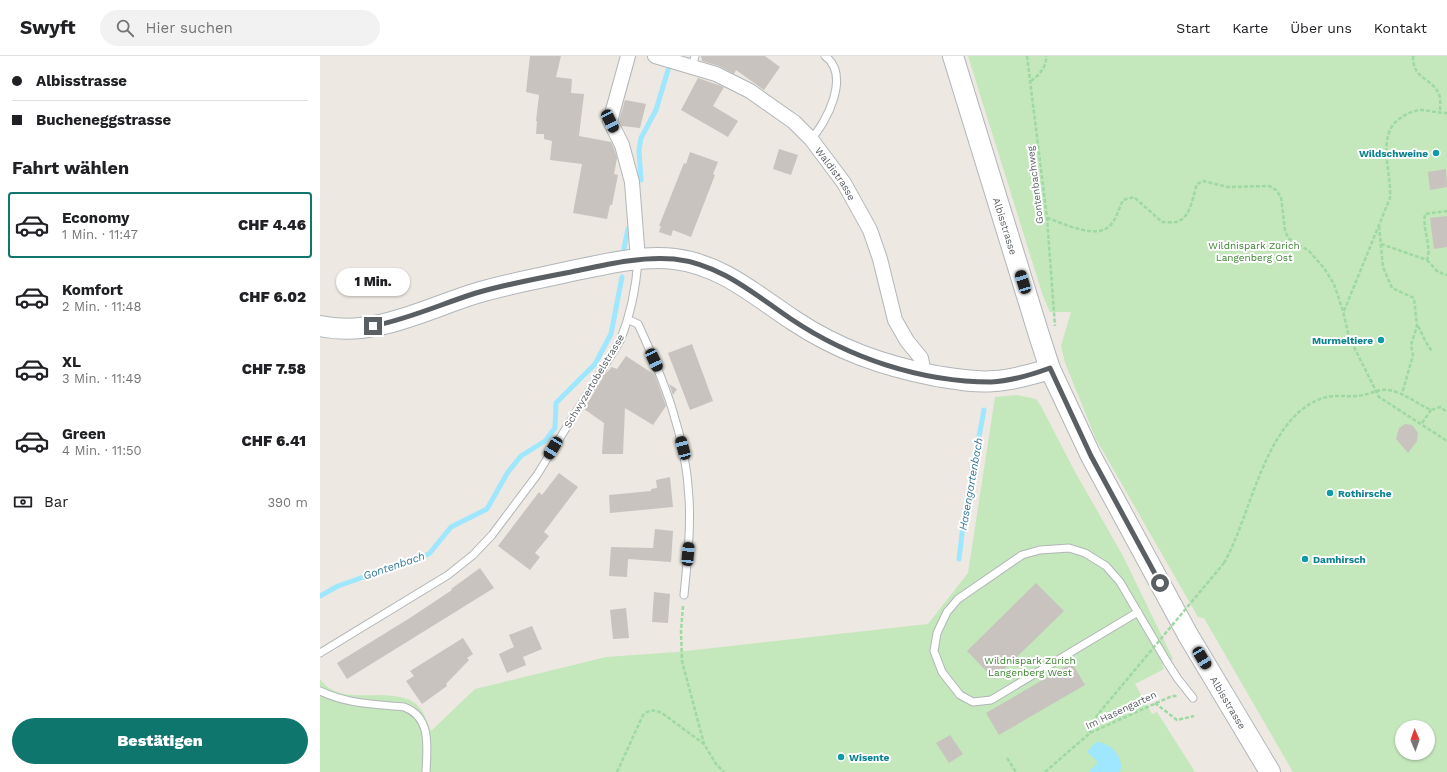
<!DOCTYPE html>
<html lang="de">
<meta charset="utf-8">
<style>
body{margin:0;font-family:"Work Sans",sans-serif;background:#f2f2f2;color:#202124;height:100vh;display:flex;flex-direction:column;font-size:15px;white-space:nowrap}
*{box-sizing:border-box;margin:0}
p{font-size:13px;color:#757577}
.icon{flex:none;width:22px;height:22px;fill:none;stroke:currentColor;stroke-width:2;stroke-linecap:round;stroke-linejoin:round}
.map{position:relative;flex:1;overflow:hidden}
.side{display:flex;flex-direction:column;background:#fff;width:320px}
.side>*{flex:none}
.top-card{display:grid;align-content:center;height:88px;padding:0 12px;background:#fff}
.needle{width:26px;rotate:358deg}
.fabs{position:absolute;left:1075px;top:664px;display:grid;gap:8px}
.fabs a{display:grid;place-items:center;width:40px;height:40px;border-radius:50%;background:#fff;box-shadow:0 1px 3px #0004;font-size:20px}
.end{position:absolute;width:18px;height:18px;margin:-9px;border:5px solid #5a5f63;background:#fff;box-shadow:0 0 0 2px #fff}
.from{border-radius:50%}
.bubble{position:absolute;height:28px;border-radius:14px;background:#fff;box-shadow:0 1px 3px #0004;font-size:13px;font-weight:800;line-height:28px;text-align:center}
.car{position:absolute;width:12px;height:24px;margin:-12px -6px;border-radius:5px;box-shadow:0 0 3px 1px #0007;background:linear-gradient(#222 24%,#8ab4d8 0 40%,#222 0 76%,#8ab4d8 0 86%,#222 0)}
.top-card b{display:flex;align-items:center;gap:14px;height:38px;font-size:15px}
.top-card b+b{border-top:1px solid #e0e0e0}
.top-card i{width:10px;height:10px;background:#202124}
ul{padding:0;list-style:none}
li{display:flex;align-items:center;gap:12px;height:66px;margin:0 8px 6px;padding:0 4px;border:2px solid transparent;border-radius:4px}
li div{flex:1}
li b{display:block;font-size:15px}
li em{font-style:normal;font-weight:800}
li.selected{border-color:#0f766e}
li>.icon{width:36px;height:36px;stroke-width:1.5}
h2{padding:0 12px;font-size:18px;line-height:48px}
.pay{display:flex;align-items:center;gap:10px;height:44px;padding:0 12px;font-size:15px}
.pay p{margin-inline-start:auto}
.button{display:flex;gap:8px;margin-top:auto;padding:8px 12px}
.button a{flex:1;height:46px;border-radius:24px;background:#0f766e;color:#fff;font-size:16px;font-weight:800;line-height:46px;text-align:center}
header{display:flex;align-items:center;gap:24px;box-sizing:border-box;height:56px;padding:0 20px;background:#fff;border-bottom:1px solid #e0e0e0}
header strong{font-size:19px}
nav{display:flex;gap:22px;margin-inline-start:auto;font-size:14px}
.search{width:280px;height:36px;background:#f2f2f2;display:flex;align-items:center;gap:10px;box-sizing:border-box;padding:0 14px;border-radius:22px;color:#757577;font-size:15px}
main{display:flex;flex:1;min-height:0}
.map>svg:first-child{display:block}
</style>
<header>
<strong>Swyft</strong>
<div class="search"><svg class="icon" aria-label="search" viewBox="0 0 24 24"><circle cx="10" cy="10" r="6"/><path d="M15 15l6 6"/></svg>Hier suchen</div>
<nav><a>Start</a><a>Karte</a><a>Über uns</a><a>Kontakt</a></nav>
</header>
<main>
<section class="side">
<div class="top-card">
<b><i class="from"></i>Albisstrasse</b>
<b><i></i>Bucheneggstrasse</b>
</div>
<h2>Fahrt wählen</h2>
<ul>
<li class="selected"><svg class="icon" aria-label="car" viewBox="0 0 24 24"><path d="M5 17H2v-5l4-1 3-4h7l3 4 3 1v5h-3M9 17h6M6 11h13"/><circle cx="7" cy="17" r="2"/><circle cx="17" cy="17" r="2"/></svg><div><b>Economy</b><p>1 Min. · 11:47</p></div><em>CHF 4.46</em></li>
<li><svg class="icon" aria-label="car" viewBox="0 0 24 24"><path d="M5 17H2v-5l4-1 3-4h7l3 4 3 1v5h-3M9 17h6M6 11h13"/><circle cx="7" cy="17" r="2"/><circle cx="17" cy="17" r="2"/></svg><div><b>Komfort</b><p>2 Min. · 11:48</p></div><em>CHF 6.02</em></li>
<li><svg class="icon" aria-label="car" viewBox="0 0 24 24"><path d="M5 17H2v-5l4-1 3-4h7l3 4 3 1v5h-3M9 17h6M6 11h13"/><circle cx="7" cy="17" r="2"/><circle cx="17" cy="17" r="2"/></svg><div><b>XL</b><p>3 Min. · 11:49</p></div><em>CHF 7.58</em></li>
<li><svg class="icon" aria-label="car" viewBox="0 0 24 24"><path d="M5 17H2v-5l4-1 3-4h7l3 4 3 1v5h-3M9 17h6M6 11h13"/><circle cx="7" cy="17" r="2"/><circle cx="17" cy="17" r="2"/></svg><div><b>Green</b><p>4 Min. · 11:50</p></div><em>CHF 6.41</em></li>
</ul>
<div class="pay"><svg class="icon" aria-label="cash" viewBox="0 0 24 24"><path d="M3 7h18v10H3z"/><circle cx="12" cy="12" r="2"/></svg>Bar<p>390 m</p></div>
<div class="button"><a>Bestätigen</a></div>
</section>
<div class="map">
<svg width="1127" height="716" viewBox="0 0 1127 716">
<rect width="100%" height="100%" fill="#ede8e1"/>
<path fill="#c4e7bc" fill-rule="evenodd" d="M648,0h479v716h-154l-89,-154 -6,-1 -102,-178 -31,-76 -4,-17 10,-34h-21l-7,-16zM1082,671h26v26h-26z
M697,339l19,4 5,7 33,64 49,86 50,103 -11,6 2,4 -29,15 17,30 5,-2 38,60h-875v-93c23,33 81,0 102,32 4,6 6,14 9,20l44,-42 131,-32 71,-5 251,-28 40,-51 27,-176z"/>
<path fill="#9fe7ff" d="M776,686c14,0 29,16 24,30h-31l9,-10 -11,-10z"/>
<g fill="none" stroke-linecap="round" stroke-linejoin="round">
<path stroke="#9fe7ff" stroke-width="5" d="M321,124l-2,-29 2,-13 15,-28 12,-40
M304,192l4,-19
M639,503l5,-42 20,-107
M0,540l18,-10 91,-32 22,-27 36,-18 21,-37 13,-16 24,-15 10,-13 1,-25 39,-39 16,-30 11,-57"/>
</g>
<path fill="#c8c3be" d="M210,0h31l-5,21 16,2 -1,14 13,1 -5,42 32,6 3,6 3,10 -3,16 4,1 -6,30h-2l-3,14 -34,-6 9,-49 -32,-4 2,-19 -8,-2v-5h-8l1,-13h-1l3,-26 -13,-3z
M381,0h64l15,11 -16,23 -28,-20 -2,4 -15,-8 -17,-5z
M378,22l26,9 -11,19 25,15 -10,16 -47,-27z
M305,44l21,4 -6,24 -18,-2 -3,-6z
M459,93l19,6 -7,20 -18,-6z
M370,96l28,10 -5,12 2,1 -24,62 -18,-7 -2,6 -12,-4 2,-6h-2l25,-63 2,1z
M1126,113l1,18 -17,3 -2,-18z
M1127,160v31l-13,2 -4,-31z
M372,288l21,57 -23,9 -22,-57z
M306,300l29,19 11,31 -13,19 -28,-17 -2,46h-21l2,-31 -20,-14 21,-35 7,-7 5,2z
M349,328l8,5 -4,6 -3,-9z
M1085,368l7,1 6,8 -1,8 -9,12 -12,-14 3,-11z
M239,417l19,14 -34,45 5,4 -14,17 5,4 -10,13 -32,-24 41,-54 3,3z
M350,421l3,30 -63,6 -1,-18 42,-4v-2l6,-1 -1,-8z
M335,473l18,2 -2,31 -43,-3 -1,18 -18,-1 2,-29 42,1z
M160,512l14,20 -147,91 -10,-16 76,-47 39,-26 -1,-1z
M716,527l28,28 -70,68 -27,-28z
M334,536l16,2 -2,29 -16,-1z
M306,552l3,30 -16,1 -3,-29z
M212,570l10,23 -19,8 3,8 -19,8 -8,-19 15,-7 -5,-12z
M143,582l10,16 -6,4 2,2 -23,24 1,2 -25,18 -16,-23 8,-5 -4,-5z
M752,607l13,22 -86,50 -13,-22z
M630,679l13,19 -14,9 -13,-20z"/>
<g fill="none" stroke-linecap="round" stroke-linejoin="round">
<g stroke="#b2b6b9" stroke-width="9">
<path id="lane" d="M372,11l3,-11
M491,83c16,-17 40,-64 14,-83
M309,264l9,4c26,56 48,112 51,174 2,33 -2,65 -5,97
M818,556l-147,88 -18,2 -13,-7 -18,-23 -8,-21 3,-18 10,-21 11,-13 64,-44 18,-5 29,-2 16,5 21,13 14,16 47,80 11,17 15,19
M0,597l128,-78 25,-20 19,-20 45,-60 83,-134c11,-27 16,-53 18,-81
M0,635c27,13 54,13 84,16 28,10 23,41 22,65"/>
</g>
<g stroke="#b2b6b9" stroke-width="16">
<g id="street">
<path d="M308,0l-18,65 12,24 10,37 6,78"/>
<path id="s1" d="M335,0l61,18 34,17 44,31 17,17 33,44 26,47 10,29 15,61 12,21 14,17 3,15"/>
</g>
</g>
<g stroke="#b1b6ba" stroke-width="22">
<g id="secondary">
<path id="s2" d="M633,0l86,279 11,34 41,87 97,179 82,137"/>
<path d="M0,270c55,12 107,-18 157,-33 30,-9 60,-14 90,-21 35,-7 72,-17 108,-13 47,6 80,36 118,61 45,30 91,46 143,56 19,3 39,7 58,5 20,-1 38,-7 56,-12"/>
</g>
</g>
<path stroke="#9ed9a3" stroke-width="2.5" stroke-dasharray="4 2" stroke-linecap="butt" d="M707,0l20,162 8,108
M1093,0c0,24 18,21 26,38 2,5 1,13 1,19
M711,25c8,-6 16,-14 15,-25
M727,162c16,5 53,24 65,5 5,-6 7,-15 11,-23l11,-3 28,25c5,0 13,1 17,-1 12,-5 14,-26 18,-37l6,-3 25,6 41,-1 7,4 5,7 4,33 3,8 21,13 15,17 10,16 9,27 6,26 30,60 68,44
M1059,170l4,41 9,21 22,10 3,28 -6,19 2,10 -11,39
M1061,188l46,16c5,-15 -5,-30 -2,-46l22,-3
M1107,204l11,12 9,3
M1024,255l46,-113c2,-24 -14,-62 9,-79 7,-5 15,-9 23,-9 9,1 17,3 25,3
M1098,270c5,9 8,19 15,26
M1102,367l9,-13
M904,507c27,-47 40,-142 96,-164 12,-5 25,-2 38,-3 16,-2 22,-10 38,-4 13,4 23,13 35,18l9,-3 7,5
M363,550l-2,25 1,30 22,83
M835,647l22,17 17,-4
M770,677l-1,-7 10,-13
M687,702l9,14
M297,716l26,-57c7,-6 11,-5 19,-2l42,31 12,20 8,8
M725,716l45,-39 82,-37h5"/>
<use href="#lane" stroke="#fff" stroke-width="7"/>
<use href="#street" stroke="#fff" stroke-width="14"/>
<use href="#secondary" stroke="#fff" stroke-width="20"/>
<path stroke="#9ed9a3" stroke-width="2.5" stroke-dasharray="4 2" stroke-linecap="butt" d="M779,657l125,-150"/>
</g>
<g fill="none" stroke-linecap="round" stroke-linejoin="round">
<path stroke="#5a5f63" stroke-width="5" d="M53,270c36,-7 68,-22 103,-33 31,-9 63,-15 95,-21 33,-7 69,-16 103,-13 46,5 80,35 117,60 58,39 130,63 200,63 20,-1 40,-7 59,-14l41,88 69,127"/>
</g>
<g fill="#0f9aa8" stroke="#fff" stroke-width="1.5">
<circle cx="1116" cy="97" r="4"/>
<circle cx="1061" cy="284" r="4"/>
<circle cx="1010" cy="437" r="4"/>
<circle cx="985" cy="503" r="4"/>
<circle cx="521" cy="701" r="4"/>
</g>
<g text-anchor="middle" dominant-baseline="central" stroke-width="4" stroke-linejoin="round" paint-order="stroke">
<g font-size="10" font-weight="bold" fill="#0d838f" stroke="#fff" text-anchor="start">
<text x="1108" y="97" text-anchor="end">Wildschweine</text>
<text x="1053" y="284" text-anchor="end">Murmeltiere</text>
<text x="1018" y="437">Rothirsche</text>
<text x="993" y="503">Damhirsch</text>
<text x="529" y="701">Wisente</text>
</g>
<g font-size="10" fill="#5a5f63" stroke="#fff">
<text stroke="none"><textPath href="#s1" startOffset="222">Waldistrasse</textPath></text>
<text transform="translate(715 129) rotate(-97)">Gontenbachweg</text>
<text stroke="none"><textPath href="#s2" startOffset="178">Albisstrasse</textPath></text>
<text transform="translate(274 325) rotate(-59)">Schwyzertobelstrasse</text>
<text stroke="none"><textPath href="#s2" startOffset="706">Albisstrasse</textPath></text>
<text transform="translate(801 654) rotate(-25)">Im Hasengarten</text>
</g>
<g font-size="10" fill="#3c8430" stroke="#fff">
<text x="934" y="189">Wildnispark Zürich<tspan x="934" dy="12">Langenberg Ost</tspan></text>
<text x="710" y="604">Wildnispark Zürich<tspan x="710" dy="12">Langenberg West</tspan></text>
</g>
<g font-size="11" font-style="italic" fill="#32789a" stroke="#fff">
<text transform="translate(651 428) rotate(-80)">Hasengartenbach</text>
<text transform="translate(74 510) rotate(-19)">Gontenbach</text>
</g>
</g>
</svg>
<div class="fabs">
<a><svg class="needle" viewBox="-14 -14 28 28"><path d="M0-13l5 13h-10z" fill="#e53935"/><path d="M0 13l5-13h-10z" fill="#757577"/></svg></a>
</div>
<i class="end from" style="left:840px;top:527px"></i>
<i class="end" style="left:53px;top:270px"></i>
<div class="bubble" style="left:16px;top:212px;width:74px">1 Min.</div>
<i class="car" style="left:290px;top:65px;rotate:154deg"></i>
<i class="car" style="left:703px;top:226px;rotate:343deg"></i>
<i class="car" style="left:334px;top:304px;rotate:155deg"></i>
<i class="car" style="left:233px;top:392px;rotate:211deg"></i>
<i class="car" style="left:363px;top:392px;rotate:345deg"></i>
<i class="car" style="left:368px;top:498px;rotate:5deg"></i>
<i class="car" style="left:882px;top:602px;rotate:149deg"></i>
</div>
</main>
